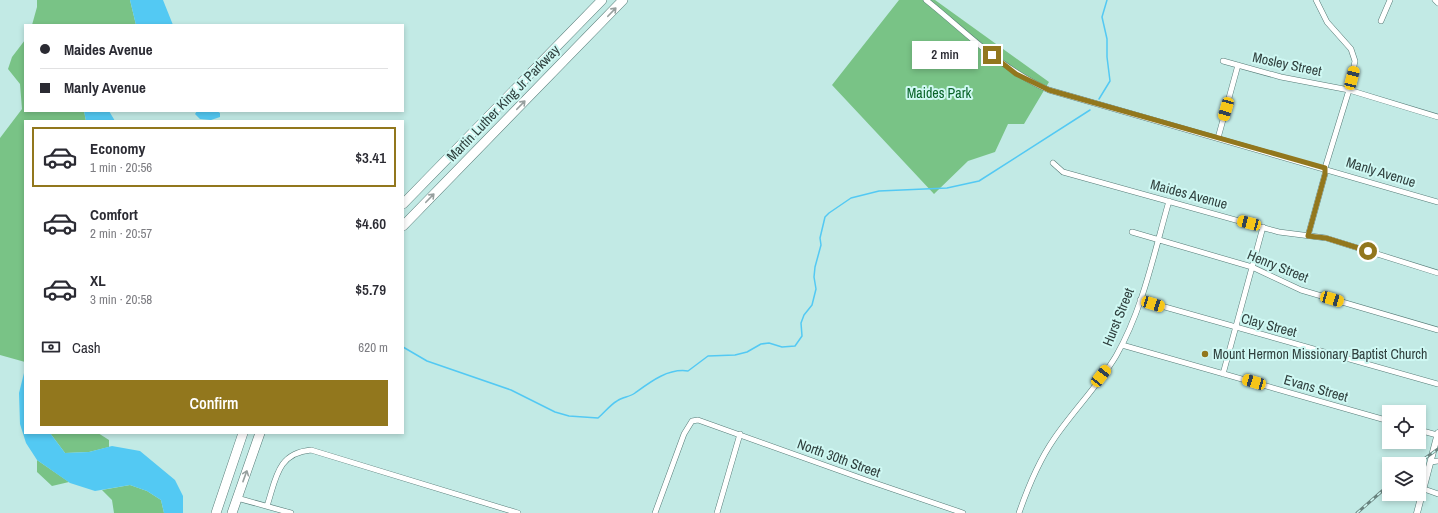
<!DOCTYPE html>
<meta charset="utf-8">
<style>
body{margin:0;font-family:"Archivo Narrow",sans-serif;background:#f7f7f7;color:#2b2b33;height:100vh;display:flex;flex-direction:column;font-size:15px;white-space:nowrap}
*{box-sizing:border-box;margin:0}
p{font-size:13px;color:#7c7c81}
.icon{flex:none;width:22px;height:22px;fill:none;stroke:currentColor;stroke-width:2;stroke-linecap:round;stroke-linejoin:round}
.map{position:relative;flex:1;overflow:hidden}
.sheet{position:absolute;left:24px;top:120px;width:380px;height:314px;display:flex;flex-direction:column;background:#fff;border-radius:0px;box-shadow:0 2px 6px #0003}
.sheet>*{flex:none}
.top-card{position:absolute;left:24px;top:24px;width:380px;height:88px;border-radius:0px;box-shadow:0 2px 6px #0003;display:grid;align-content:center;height:88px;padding:0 16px;background:#fff}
.controls{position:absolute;left:1382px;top:405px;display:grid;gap:8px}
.controls a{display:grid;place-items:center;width:44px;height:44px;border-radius:0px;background:#fff;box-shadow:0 2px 6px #0003;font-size:20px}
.end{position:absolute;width:18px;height:18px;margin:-9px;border:5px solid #92771d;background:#fff;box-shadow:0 0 0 2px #fff}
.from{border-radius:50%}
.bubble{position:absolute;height:28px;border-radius:0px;background:#fff;box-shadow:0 2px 6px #0003;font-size:13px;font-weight:600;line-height:28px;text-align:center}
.car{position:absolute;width:12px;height:24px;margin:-12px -6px;border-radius:5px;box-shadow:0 0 3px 1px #0007;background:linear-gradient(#f5c518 24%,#345 0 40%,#f5c518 0 76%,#345 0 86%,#f5c518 0)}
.top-card b{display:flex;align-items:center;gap:14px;height:38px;font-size:15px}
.top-card b+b{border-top:1px solid #e1e1e2}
.top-card i{width:10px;height:10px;background:#2b2b33}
ul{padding:7px 0 0;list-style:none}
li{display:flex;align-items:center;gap:12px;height:60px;margin:0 8px 6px;padding:0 8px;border:2px solid transparent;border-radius:0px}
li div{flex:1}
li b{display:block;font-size:15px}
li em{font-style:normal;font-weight:600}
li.current{border-color:#92771d}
li>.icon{width:36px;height:36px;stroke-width:1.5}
.pay{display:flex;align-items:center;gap:10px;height:44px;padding:0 16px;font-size:15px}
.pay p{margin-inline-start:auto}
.action{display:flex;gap:8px;margin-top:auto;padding:8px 16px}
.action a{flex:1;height:46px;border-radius:0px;background:#92771d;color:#fff;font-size:16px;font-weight:600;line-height:46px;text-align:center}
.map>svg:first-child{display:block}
</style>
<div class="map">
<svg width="1438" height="513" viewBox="0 0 1438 513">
<rect width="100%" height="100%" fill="#c2eae5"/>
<path fill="#79c386" d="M37,0h93l6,25h-104l5,-18z
M899,0h36l114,82 -25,42h-16l-13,28 -27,9 -34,33 -102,-109z
M25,40v71h59l2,10h-61v241l-25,-7v-217l22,-29 -2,-25 -12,-15 4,-12z
M50,433h48l11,7v7l-20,5 -24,1z
M37,460l32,22 -17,4 -15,-14z
M130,485l17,6 14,9 3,13h-50l-2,-13 -10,-10z"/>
<path fill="#53c9f3" d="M130,0h33l10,25h-37z
M84,111h25l6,10h-29z
M197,111h20l3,2v4l-9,3 -11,-1 -5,-5z
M25,369v64h25l15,20 24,-1 23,-6 28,5 35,29 8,16v17h-19l-3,-13 -14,-9 -17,-6 -35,6 -25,-8 -33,-23 -11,-17 -6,-19 -1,-31z"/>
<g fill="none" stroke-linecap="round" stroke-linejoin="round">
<path stroke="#53c9f3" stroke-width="1.5" d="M1099,99l11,-18 -3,-24v-18l-5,-22 5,-17
M403,347l24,14 84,29 44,22 14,4 29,2c7,-6 12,-13 19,-17 5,-4 13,-4 18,-8 15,-11 33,-25 53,-22l20,-15 27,-1 12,-3 14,-8 8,-1 13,4 13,-1 7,-10 -1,-13 3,-8 8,-10 4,-16 -2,-12 1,-10 6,-22 -1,-7 5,-21 4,-4 22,-15 28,-7 68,-3 32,-7 111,-71"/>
<g stroke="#557a76" stroke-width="6">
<path id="minor" d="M926,0c40,32 76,70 123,90l389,112
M1435,0l3,3
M1381,21l9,-21
M1223,61l58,16 68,13 89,27
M1218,138l20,-73
M1053,163l10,9 216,60 47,6 112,35
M1132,232l120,35 49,23 137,40
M1308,236l17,-62v-6l24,-78 6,-29 -4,-12 -24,-27 -11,-22
M1140,300l298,84
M1122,345l267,76
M1223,374l40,-147
M1419,430l18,5
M1431,462l7,-1
M1424,489l14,5
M237,498l54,15
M267,506c9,-27 10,-53 44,-56l207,63
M655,513l29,-79 8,-13 6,-1 168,60 97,33
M717,513l23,-79
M1019,513c9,-26 19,-51 35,-74 19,-28 44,-53 62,-83 27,-47 38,-103 53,-155"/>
</g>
<g stroke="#557a76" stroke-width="7">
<path id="tertiary" d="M1417,513l21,-80"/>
</g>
<g stroke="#557a76" stroke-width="10">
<path id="motorway" d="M403,204l199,-204
M403,226l220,-226
M216,513l27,-80
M232,513l28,-80"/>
</g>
<use href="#minor" stroke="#fff" stroke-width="5"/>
<use href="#tertiary" stroke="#fff" stroke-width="6"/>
<use href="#motorway" stroke="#fff" stroke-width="9"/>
<g stroke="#69837f" stroke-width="3">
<path id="rail" d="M1417,464l21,-15
M1357,513l32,-28"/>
</g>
<use href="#rail" stroke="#cff8f3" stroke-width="1.5" stroke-dasharray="4.5" stroke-linecap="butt"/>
</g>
<defs><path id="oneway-shaft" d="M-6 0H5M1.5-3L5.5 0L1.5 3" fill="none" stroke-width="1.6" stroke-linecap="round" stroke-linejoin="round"/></defs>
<g stroke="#979f9e">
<use href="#oneway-shaft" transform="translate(612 12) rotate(-46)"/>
<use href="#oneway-shaft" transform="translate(521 105) rotate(-46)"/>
<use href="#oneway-shaft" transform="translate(430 198) rotate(-46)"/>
<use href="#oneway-shaft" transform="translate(245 476) rotate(-70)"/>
</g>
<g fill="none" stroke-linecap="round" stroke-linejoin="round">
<path stroke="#92771d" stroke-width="5" d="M992,55l24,19 33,16 276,78v6l-17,62 18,2 42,13"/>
</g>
<circle fill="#92771d" stroke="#cff8f3" stroke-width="1.5" cx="1205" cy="354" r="4"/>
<g text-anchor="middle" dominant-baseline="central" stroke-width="4" stroke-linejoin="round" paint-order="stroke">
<g font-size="14" fill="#2f3f3d" stroke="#cff8f3">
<text transform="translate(1287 64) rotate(12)">Mosley Street</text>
<text transform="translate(503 103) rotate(-46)">Martin Luther King Jr Parkway</text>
<text transform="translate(1381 172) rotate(17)">Manly Avenue</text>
<text transform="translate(1189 194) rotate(15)">Maides Avenue</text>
<text transform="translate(1278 266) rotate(22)">Henry Street</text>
<text transform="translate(1118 317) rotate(-68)">Hurst Street</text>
<text transform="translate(1269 325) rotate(15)">Clay Street</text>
<text transform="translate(1316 388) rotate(16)">Evans Street</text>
<text transform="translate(839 458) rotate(20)">North 30th Street</text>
</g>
<g font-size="14" fill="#096328" stroke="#cff8f3">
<text x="939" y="93">Maides Park</text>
</g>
<g font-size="14" fill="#2f3f3d" stroke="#cff8f3" text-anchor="start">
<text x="1213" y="354">Mount Hermon Missionary Baptist Church</text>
</g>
</g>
</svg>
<div class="controls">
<a><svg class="icon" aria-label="locate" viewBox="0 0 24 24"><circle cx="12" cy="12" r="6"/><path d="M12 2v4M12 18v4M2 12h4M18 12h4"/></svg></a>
<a><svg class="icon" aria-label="layers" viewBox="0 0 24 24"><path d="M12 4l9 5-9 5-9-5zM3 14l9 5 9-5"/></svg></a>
</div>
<i class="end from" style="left:1368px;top:251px"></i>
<i class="end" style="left:992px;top:55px"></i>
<div class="bubble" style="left:912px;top:41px;width:66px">2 min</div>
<i class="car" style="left:1352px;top:78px;rotate:14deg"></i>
<i class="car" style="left:1226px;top:109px;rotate:196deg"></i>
<i class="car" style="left:1249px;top:223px;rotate:285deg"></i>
<i class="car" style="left:1332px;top:299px;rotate:106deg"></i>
<i class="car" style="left:1153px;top:304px;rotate:107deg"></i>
<i class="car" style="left:1101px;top:376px;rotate:38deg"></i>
<i class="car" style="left:1254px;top:382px;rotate:286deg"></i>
<div class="top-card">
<b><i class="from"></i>Maides Avenue</b>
<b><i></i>Manly Avenue</b>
</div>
<section class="sheet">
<ul>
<li class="current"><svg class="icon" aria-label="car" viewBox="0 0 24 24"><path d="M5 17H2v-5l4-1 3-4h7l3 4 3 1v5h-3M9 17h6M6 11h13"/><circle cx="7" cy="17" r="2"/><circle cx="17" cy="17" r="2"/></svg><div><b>Economy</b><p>1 min · 20:56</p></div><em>$3.41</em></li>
<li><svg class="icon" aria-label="car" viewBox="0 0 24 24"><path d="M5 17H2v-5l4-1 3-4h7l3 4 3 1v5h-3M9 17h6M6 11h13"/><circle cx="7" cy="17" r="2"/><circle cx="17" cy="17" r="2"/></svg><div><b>Comfort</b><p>2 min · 20:57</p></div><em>$4.60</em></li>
<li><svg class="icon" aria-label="car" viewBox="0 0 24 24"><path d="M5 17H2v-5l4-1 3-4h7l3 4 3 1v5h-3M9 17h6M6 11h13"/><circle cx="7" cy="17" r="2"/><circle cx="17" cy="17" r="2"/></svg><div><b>XL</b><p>3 min · 20:58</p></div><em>$5.79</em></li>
</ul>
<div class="pay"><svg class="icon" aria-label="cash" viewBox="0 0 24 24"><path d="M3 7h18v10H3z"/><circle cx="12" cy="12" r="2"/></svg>Cash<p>620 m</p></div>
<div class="action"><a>Confirm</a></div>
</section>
</div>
